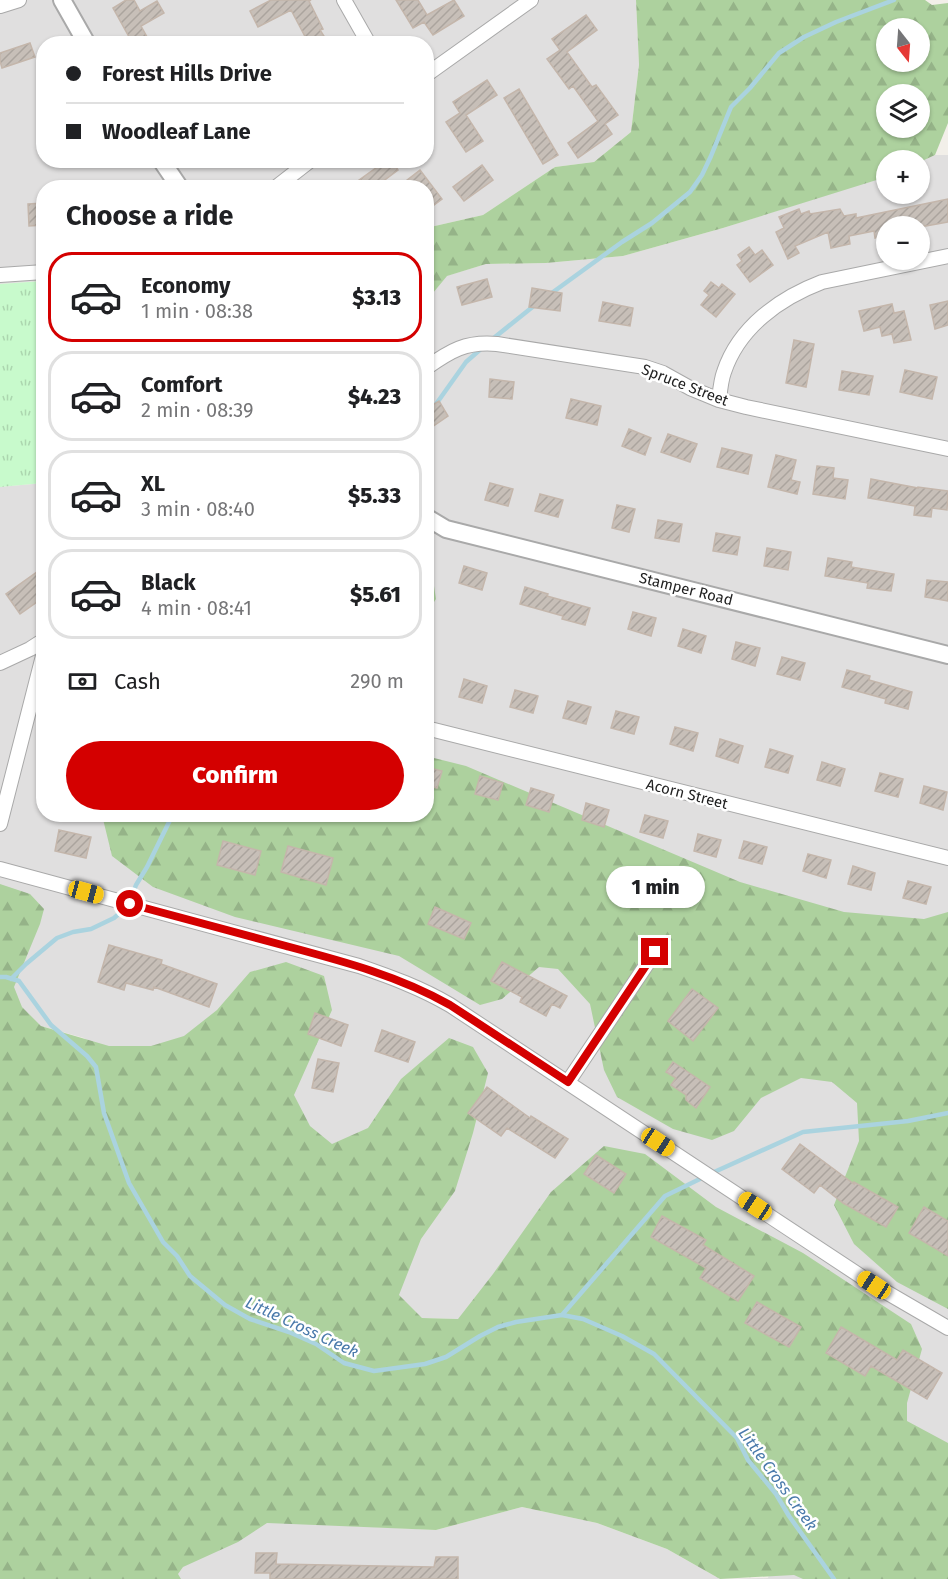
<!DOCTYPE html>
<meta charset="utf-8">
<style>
body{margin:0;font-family:"Fira Sans",sans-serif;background:#f6f6f6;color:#202124;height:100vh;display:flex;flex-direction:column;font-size:22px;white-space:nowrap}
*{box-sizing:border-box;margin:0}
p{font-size:20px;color:#757577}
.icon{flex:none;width:33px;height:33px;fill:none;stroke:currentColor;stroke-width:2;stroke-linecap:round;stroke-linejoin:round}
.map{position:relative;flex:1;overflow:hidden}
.drawer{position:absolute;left:36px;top:180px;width:398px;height:642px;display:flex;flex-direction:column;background:#fff;border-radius:24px;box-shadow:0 2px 4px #0004}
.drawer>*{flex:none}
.hud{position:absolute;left:36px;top:36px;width:398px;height:132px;border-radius:24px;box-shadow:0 2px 4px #0004;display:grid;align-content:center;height:132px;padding:0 30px;background:#fff}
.needle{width:39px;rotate:163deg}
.tools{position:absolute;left:876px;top:18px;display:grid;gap:12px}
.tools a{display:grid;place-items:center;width:54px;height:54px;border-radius:50%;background:#fff;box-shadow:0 2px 4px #0004;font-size:30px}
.end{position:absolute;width:27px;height:27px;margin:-14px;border:8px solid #d40000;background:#fff;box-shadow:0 0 0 3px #fff}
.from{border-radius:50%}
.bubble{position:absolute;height:42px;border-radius:21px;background:#fff;box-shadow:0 2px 4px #0004;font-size:20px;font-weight:800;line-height:42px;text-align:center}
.car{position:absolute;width:18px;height:36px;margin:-18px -9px;border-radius:8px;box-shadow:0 0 4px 2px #0007;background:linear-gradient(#f5c518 24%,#345 0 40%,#f5c518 0 76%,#345 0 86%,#f5c518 0)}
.hud b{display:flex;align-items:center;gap:21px;height:57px;font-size:22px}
.hud b+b{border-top:2px solid #e0e0e0}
.hud i{width:15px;height:15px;background:#202124}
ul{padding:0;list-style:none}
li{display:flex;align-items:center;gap:18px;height:90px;margin:0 12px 9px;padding:0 18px;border:3px solid #e0e0e0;border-radius:24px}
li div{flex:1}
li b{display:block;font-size:22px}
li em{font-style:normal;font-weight:800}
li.selected{border-color:#d40000}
li>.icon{width:54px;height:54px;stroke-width:1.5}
h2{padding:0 30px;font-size:27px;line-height:72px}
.pay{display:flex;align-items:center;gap:15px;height:66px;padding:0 30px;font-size:22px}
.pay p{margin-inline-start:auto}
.button{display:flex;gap:12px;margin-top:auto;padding:12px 30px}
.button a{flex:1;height:69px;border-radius:36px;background:#d40000;color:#fff;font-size:24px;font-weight:800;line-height:69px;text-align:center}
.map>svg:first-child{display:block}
</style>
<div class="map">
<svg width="948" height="1579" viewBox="0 0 948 1579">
<defs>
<pattern id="forest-firs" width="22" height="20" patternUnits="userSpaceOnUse" patternTransform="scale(1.5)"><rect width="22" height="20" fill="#add19e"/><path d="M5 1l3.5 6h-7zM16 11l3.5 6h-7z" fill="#95b388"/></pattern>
<pattern id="park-tufts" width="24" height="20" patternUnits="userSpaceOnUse" patternTransform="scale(1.5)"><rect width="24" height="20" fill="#c8facc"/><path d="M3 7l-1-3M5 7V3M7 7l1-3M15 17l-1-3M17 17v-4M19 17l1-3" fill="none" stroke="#acd6af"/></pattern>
<pattern id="building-hatch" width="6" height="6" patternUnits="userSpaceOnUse" patternTransform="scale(1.5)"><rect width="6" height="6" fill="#c7bfb8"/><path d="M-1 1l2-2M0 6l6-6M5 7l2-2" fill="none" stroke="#aba49e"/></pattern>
</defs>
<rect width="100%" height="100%" fill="#f2efe9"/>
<path fill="#e0dfdf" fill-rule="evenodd" d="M0,0h636l3,65 -8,67 -37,30 -39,5 -72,48 -57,13v-40h-382l-1,93 -43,3zM44,44h382v116h-382z
M935,155h13v1424h-948v-70l436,21 86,-23 75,16 70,26 53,30 48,-1 42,-143 -352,-116 -36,-1 -24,-23 -314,-257 -43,-12 -41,-35v-504l43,-4 1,331h382v-517l7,-4 13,-17 40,-12 60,-1 77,-7 100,-28 163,-52v18h34v-32zM886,226h34v34h-34z"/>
<path fill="url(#forest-firs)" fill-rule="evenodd" d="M636,0h289l7,5 16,-2v120l-13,32 -15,7v-2h-34v16l-3,2 -160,50 -100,28 -77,7 -60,1 -39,12 -14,17 -7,4v-69l57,-13 72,-48 39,-5 37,-30 8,-67zM886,28h34v34h-34zM886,94h34v34h-34z
M426,540h1l9,59 -10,15z
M426,756l40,10 274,116 104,30 80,7 24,-7v397l-51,-27 -43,-38 -20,-39 25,-64 -2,-38 -25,-21 -31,-4 -40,20 -27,33 -22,9 -39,-11 -56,-32 -13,-27 -14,-66 -32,-35 -19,-2 -37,32 -22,6 -81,-49 -164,-39 -82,-30 -41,-31 -10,-41 324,-1z
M0,884l30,10 14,15 -4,15 -26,63 8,20 19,19 68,20h42l33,-10 33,-26 33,-38 36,-10 38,14 8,34 -38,85 16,31 22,18 36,-16 33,-49 48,-41 24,9 15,26 -15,60 -18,58 -34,48 -22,56 23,23 36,1 35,-45 58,-82 53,-46 41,8 71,53 87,46 108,71 11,25 -15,54v18l41,22v136h-145l-9,-4 -74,4 -53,-30 -70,-26 -75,-16 -86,23 -169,-7 -29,19 -55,25 -5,7 3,5h-181z"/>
<path fill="url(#park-tufts)" d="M43,281v202l-43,4v-203z"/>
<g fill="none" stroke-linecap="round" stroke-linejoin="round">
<path stroke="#aad3df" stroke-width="4.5" d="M549,295l73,-53 30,-19 38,-31 12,-17 9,-19 20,-49 19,-19 29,-35 25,-16 32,-15 58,-22
M490,341l45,-36
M434,407l32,-45 16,-14
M0,977h6l13,4 32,44 36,31 9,11 8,46 25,70 34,59 14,14 13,20 35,29 25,14 39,13 27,12 28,19 30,8 51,-7 21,-7 34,-21 18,-9 18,-5 46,-7 21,4 39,17 32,18 83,84 11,22 28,34 13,22 45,63
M11,979l15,-15 31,-26 16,-6 18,-3 23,-11 14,-12 8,-21 11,-18 26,-53
M712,1173l91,-41 105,-11 40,-8
M562,1315l103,-119 39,-19"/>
</g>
<path fill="url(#building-hatch)" stroke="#c4b6ab" stroke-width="1.5" d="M126,0h8l6,11 17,-10 7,12 -23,13 10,18h-18l-20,-36z
M271,0h40l-2,1 14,28 -3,1 9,14h-20l-18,-34 -33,17 -8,-16z
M396,0h22l9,15 27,-15 10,16 -31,19 -9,-13 -11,6z
M586,15l11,15 -30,22 25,35 4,-2 22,30 -13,9 7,10 -34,24 -10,-15 30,-22 -25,-35 -4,3 -22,-30 13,-9 -8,-11z
M30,43l5,14 -33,11 -2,-7v-8z
M487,80l10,15 -31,20 17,26 -17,11 -20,-30 14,-9 -7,-11z
M519,89l39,66 -15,9 -39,-66z
M387,160h5l6,10 -24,18h-26z
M482,165l11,15 -29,21 -11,-14z
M420,170l22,29 -16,12v-23h-15l-5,-7z
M948,199v23l-22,4h-40v9l-11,3 -1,-7 -25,5 1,8 -19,4 -3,-16 -33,14 4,7 -11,6 -12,-27 8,-4 -5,-11 20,-8 2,5 8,-3 1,3 30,-5 4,7 12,-2v4z
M44,203v22l-15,1 -1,-22z
M749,247l6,8 7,-5 11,15 -23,17 -13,-17 5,-4 -4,-6z
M487,279l5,18 -30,8 -5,-18z
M711,282l8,6 3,-4 13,10 -19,23 -15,-12 8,-10 -5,-4z
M532,288l30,5 -2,18 -31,-4z
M948,301v24l-13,4 -5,-24z
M603,302l30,6 -3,18 -31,-5z
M892,304l2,9 10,-2 7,29 -17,3 -2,-9 -10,2 -2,-9 -16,4 -5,-20z
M794,340l20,4 -8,43 -20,-4z
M905,370l32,7 -5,22 -32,-7z
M842,371l31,5 -4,19 -30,-5z
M490,379l24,3 -2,17 -23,-2z
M571,399l30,7 -4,19 -31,-7z
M439,401l9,15 -22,15v-22z
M629,429l22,9 -6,17 -23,-9z
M668,434l29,10 -7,18 -29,-10z
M722,448l30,7 -4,19 -31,-7z
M776,455l20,5 -5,20 9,2 -3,12 -29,-7z
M817,466l17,2 -1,10 15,2 -3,19 -32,-5z
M871,479l47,9v-1l30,4 -1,19 -15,-2 -1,9 -17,-2 1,-9 -47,-8z
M490,483l23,6 -5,17 -23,-6z
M540,494l23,6 -5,17 -23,-6z
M617,505l18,4 -6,23 -17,-4z
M658,520l24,4 -3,18 -24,-4z
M716,533l24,4 -3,18 -24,-4z
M767,548l24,4 -3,18 -24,-4z
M828,558l24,4 -1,5 43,7 -3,17 -24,-3 1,-5 -43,-7z
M464,566l23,7 -5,17 -23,-7z
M44,567v30l-24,17 -14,-20z
M927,580l21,2v19l-23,-4z
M525,587l23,7 -1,2 43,12 -5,17 -23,-6 1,-3 -43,-12z
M633,612l23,6 -5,18 -23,-7z
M683,629l23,7 -5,17 -23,-7z
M736,642l24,6 -5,18 -23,-7z
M782,657l23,6 -5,17 -23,-6z
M847,670l23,6 -1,4 43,12 -4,17 -23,-6 1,-4 -44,-12z
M464,679l23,7 -5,17 -23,-6z
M515,690l23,6 -5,17 -23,-6z
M568,701l23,6 -5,17 -23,-6z
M616,711l23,6 -5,17 -23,-6z
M675,727l23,6 -5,18 -23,-7z
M720,739l23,7 -5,17 -22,-7z
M770,749l23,7 -5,17 -23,-6z
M822,762l23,7 -5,17 -23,-6z
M426,767l16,4 -5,17 -11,-3z
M880,773l23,6 -5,18 -23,-6z
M480,776l23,7 -5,17 -23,-6z
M924,786l23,6 -4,18 -23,-7z
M531,788l23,7 -5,17 -23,-7z
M586,803l23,7 -5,17 -22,-7z
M645,815l23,6 -5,17 -23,-6z
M59,830l32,7 -5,21 -31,-7z
M698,834l23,6 -5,17 -22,-6z
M223,841l38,10 -6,24 -38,-10z
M744,841l23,6 -5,17 -23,-6z
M288,846l45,12 -7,27 -45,-13z
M808,854l23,6 -5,18 -23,-7z
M853,866l22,7 -4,17 -23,-6z
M908,881l23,6 -5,17 -23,-6z
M435,907l36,16 -7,16 -36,-15z
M109,945l53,15 -1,4 56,20 -8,23 -55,-20 -1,3 -27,-7 -2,7 -26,-8z
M502,962l65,34 -7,12 -8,-4 -6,12 -26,-14 2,-5 -31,-16z
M692,989l26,19 -25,33 -25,-20z
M315,1013l33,12 -7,21 -33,-12z
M382,1030l33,12 -7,20 -33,-11z
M318,1059l21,4 -6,29 -21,-4z
M673,1062l37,25 -14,21 -10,-8v-5l-15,-10 5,-7 -10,-6z
M487,1087l43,31 1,-2 37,23 -13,19 -48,-30 -6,8 -33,-23z
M800,1144l54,40v-2l44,25 -12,20 -43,-24 -23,-18 -6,8 -32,-24z
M596,1155l30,19 -12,19 -30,-19z
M924,1207l24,14v35l-39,-23z
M662,1216l44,24 -3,5 51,31 -16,25 -38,-23 6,-10 -55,-31z
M757,1302l44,25 -12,20 -44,-24z
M841,1327l56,33 6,-10 39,23 -15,26 -56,-33 -6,10 -39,-23z
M256,1553h21l-1,11 158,3 2,-10h22v22h-188v-6h-15z"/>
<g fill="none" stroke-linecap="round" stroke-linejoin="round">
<g stroke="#a9a9a9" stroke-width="16">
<path id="minor" d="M344,0l25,44
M0,6l19,-6
M426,75l105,-75
M275,188l36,-28
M0,275l44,-3
M426,368c24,-17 40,-27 71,-24l148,23 18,6 27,15 29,12 27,7 202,42
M719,400c1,-9 2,-20 5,-28 15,-45 56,-74 98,-90l126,-26
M0,663l30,-14 14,-9
M426,728l522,130
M0,824l44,-172
M0,869l359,97c32,11 62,22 91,39l424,280 74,43
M568,1082l87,-130"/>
</g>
<g stroke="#a9a9a9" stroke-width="20">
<path id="tertiary" d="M62,0l25,44
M161,160l19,28
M426,517l20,12 502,126"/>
</g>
<use href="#minor" stroke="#fff" stroke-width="14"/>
<use href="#tertiary" stroke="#fff" stroke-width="16"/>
</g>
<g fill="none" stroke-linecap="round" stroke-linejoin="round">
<path stroke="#d40000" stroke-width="8" d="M130,904c52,14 104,28 156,42 56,15 113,30 164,59l118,77 87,-130"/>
</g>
<g text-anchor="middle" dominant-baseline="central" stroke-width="5" stroke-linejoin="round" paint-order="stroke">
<g font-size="15" fill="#222" stroke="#fff">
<text transform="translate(685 385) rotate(21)">Spruce Street</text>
<text transform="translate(686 589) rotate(14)">Stamper Road</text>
<text transform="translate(687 794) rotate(14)">Acorn Street</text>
</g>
<g font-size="16" font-style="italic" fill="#4a7aab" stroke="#fff">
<text transform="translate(302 1327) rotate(25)">Little Cross Creek</text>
<text transform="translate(778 1479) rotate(54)">Little Cross Creek</text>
</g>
</g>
</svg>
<div class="tools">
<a><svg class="needle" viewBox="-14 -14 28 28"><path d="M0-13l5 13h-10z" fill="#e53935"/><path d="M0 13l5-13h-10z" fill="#757577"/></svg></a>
<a><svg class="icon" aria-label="layers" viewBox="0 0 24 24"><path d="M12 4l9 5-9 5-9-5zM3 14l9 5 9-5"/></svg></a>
<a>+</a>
<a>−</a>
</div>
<i class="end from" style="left:130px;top:904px"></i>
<i class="end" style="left:655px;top:952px"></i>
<div class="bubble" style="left:606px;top:866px;width:99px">1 min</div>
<i class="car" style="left:86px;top:892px;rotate:105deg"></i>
<i class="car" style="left:658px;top:1142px;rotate:123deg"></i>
<i class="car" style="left:755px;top:1206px;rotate:303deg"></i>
<i class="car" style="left:874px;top:1285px;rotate:303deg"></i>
<div class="hud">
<b><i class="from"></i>Forest Hills Drive</b>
<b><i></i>Woodleaf Lane</b>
</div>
<section class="drawer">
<h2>Choose a ride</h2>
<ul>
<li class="selected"><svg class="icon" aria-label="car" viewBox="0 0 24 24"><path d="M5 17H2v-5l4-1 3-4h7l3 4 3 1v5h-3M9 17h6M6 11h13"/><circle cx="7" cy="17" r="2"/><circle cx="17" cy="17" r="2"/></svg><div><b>Economy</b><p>1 min · 08:38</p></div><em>$3.13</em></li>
<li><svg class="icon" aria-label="car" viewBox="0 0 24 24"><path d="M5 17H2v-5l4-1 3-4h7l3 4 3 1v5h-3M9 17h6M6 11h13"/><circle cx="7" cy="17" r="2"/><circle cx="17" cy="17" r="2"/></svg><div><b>Comfort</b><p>2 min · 08:39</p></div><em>$4.23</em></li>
<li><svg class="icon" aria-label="car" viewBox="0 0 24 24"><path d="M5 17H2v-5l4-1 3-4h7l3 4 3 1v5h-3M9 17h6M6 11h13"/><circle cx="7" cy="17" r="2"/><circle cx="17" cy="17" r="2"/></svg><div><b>XL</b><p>3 min · 08:40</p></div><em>$5.33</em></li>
<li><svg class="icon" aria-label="car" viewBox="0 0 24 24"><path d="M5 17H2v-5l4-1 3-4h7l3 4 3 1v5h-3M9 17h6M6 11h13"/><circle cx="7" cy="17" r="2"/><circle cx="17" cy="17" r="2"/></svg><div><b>Black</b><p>4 min · 08:41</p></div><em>$5.61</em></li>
</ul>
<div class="pay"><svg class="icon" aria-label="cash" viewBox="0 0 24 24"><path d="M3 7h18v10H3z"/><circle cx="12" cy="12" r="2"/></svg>Cash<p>290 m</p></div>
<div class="button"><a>Confirm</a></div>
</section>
</div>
